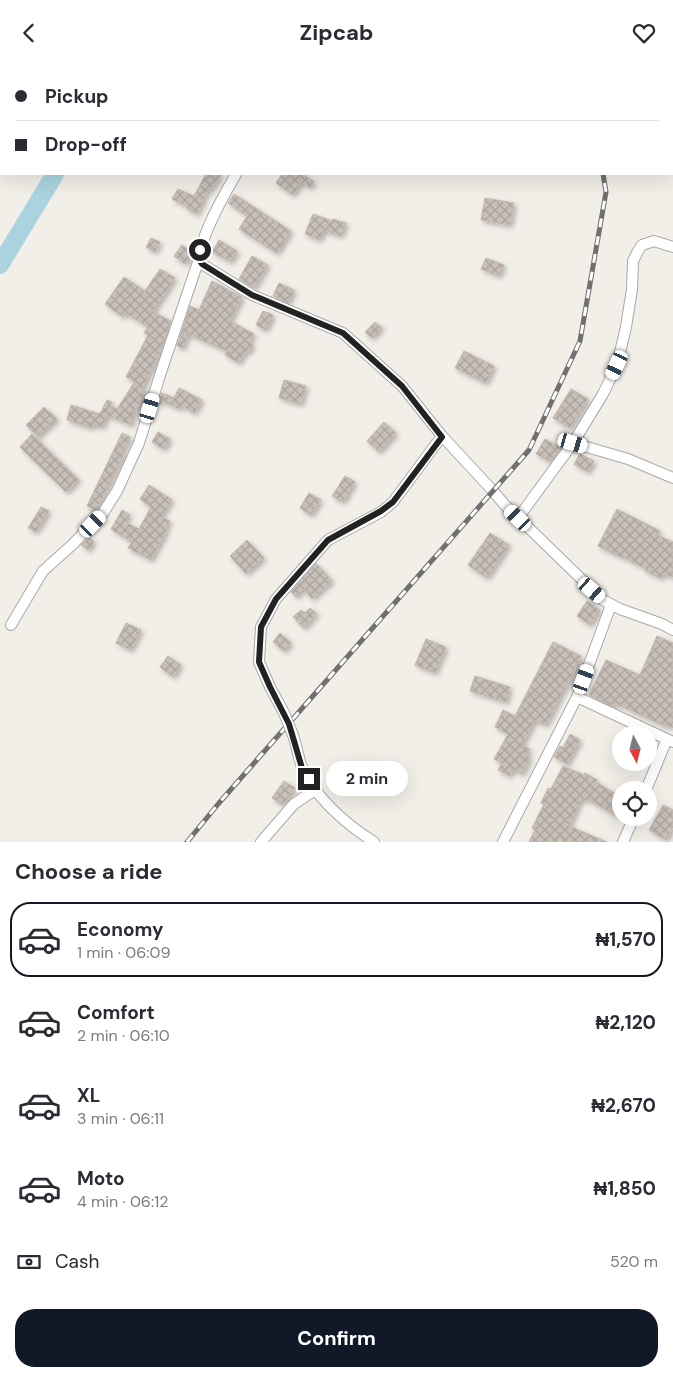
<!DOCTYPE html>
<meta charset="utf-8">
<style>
body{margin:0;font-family:"DM Sans",sans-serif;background:#f7f7f7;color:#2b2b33;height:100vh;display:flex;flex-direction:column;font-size:19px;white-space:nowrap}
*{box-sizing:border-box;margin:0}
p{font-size:16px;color:#7c7c81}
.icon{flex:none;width:28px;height:28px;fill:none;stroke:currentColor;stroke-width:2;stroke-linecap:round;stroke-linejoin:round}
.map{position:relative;height:777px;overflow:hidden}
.drawer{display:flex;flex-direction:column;background:#fff;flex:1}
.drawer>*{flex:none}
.banner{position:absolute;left:0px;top:0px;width:674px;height:110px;box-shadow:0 5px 20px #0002;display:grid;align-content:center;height:110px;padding:0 15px;background:#fff}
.needle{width:32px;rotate:173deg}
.buttons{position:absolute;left:612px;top:661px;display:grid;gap:10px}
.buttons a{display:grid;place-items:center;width:45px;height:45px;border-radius:50%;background:#fff;box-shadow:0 5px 20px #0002;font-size:25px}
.end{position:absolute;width:22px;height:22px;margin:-11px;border:6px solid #222;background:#fff;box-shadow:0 0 0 2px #fff}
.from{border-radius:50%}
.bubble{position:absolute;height:35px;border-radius:18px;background:#fff;box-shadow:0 5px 20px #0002;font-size:16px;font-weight:700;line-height:35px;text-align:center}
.car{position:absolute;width:15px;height:30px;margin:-15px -8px;border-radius:6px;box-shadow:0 0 4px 1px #0007;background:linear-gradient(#fff 24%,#345 0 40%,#fff 0 76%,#345 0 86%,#fff 0)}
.banner b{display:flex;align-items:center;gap:18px;height:48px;font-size:19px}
.banner b+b{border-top:1px solid #e1e1e2}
.banner i{width:12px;height:12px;background:#2b2b33}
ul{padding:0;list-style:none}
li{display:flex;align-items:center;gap:15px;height:75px;margin:0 10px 8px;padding:0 5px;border:2px solid transparent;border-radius:20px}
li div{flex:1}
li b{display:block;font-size:19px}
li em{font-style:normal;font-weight:700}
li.on{border-color:#111827}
li>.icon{width:45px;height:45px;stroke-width:1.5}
h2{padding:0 15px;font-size:22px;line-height:60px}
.pay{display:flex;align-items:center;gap:12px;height:55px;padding:0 15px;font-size:19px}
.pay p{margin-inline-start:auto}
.primary-button{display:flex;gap:10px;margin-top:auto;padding:10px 15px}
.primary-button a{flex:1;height:58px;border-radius:20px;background:#111827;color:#fff;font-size:20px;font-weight:700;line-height:58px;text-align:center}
header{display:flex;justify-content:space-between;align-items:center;height:65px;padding:0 15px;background:#fff;font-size:22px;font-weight:700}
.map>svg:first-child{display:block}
</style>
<header><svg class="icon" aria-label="back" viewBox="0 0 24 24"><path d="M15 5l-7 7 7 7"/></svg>Zipcab<svg class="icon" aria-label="heart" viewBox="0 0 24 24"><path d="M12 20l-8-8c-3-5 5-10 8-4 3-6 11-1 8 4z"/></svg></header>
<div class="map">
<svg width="673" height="777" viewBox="0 0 673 777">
<defs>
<pattern id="building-cross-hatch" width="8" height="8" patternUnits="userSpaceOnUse" patternTransform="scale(1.25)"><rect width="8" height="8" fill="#c7bfb8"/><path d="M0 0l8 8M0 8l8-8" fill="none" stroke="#aba49e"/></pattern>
<filter id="shadow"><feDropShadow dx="2.5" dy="2.5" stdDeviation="2.5" flood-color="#0004"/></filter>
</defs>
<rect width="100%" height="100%" fill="#f2efe9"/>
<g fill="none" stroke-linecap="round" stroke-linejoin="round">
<path stroke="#aad3df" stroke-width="18" d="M105,1v-1
M0,200l55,-91"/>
</g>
<path fill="url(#building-cross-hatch)" stroke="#c4b6ab" filter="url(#shadow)" d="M206,109h15l-10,16 -2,-2 -12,26 -10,-5 1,-2 -16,-8 6,-10 16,7z
M282,109h21l11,8 -4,6 -8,-6 -9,13 -17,-12z
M234,129l57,37 -14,22 -38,-24 8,-13 -19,-13z
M485,133l29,5 -4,22 -29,-5z
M313,149l19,7 1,-2 13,4 -5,13 -17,-6 -4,10 -15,-6z
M151,173l9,4 -5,10 -9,-5z
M219,175l18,11 -6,11 -19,-10z
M182,180l11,7 -8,12 -11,-8z
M252,191l16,9 -14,23 -15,-9z
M486,193l18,7 -5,11 -18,-7z
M160,204l15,9 -22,34 18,9 -9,26 -21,45 4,3 -13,20 2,2 -3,8 -24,-10 -4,12 -9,-3 -2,4 -25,-8 4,-15 29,9 7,-14 5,2 -2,4 7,3 18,-28 -9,-4 22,-42 -4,-2 4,-6 -22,-14 -3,4 -18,-13 19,-27 21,14z
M212,216l30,16 -12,24 24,13 -5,9 4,2 -4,7 -3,-1 -7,12 -14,-8 2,-4 -39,-17 -5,14 -6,-2 13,-40 9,4z
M279,218l15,7 -6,13 -15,-7z
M263,246l10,4 -7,15 -10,-5z
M375,257l7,6 -10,10 -7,-6z
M464,286l30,15 -8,17 -31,-15z
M284,315l22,6 -5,18 -22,-6z
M179,323l23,12 -8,13 -13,-8 -2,4 -16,-8 -2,3 -3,-1 4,-10 12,5z
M571,324l17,10 -18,29 -17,-10z
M44,342l13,12 -19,18 -12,-12z
M384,357l12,11 -17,19 -12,-11z
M158,367l12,7 -6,10 -12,-7z
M122,368l8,4 -8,18 1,1 -27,54 -9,-4z
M32,369l47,46 -13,12 -46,-45z
M545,374l16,9 -10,14 -15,-8z
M580,389l14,7 -6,11 -14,-8z
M345,411l10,6 -12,20 -11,-6z
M149,420l23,15 -11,17 9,4 -5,9h2l-16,30 -23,-12 4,-6 -21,-13 11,-19 8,5 -5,7 14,7 12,-22 -11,-8z
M309,428l12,7 -10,15 -11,-7z
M41,442l8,4 -13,21 -8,-4z
M617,444l43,22 -3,4 16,7v35l-10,-3 -2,4 -16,-7 1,-2 -23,-12v1l-25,-12z
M490,468l19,12 -22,33 -19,-13z
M89,473l5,3 -5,9 -8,-5z
M247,475l17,18 -18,16 -16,-18z
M316,498l16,18 -20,18 -8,-10 -8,8 -5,-5z
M587,536l13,9 -10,15 -13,-9z
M310,543l7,6 -13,14 -11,-11 8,-7 4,3z
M126,558l15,7 -10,20 -15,-7z
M280,568l11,10 -7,8 -11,-9z
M657,571l16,7v85l-5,-3 -1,2 -52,-24 -1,4 -25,-12 17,-35 34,15z
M426,574l20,8 -11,26 -20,-8z
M553,577l28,14 -35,69 -11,-5 -13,25 8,4 -4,7 4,2 -8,16 -9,-5 -3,7 -12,-6 4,-7 -8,-4 14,-25 -13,-7 8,-17 12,6z
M168,591l13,9 -8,12 -13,-10z
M475,611l35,11 -4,15 -36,-11z
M570,669l10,6 -13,24 -13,-7 6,-11 3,2z
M563,701l21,9 1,-2 12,7 -1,2 25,15v21l-34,-19 -1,2 -4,-3 -13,28 38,16h-78l6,-12 -3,-2 12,-24 -3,-1 7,-15 3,1z
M284,716l11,7 -12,17 -11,-7z
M663,740l10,5v17l-7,13 -17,-10z"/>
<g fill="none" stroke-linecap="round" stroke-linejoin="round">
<g stroke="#a9a9a9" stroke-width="12">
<path id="minor" d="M295,1l1,-1
M236,109c-10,18 -43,72 -34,90l50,31 91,38 59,53 40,50 51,55 11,13 99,96 17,9 42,15 11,6
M573,378l55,16 45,19
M518,453l55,-75 30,-49 14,-29 9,-38 6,-38 1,-28 5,-10 4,-6 12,-4 19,6
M11,560l32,-54 29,-26 31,-32 14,-22 22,-48 22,-71 38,-113
M577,632l96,45
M284,648l-14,-26 -11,-25 2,-35 15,-28 52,-59 53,-28 12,-10 49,-66
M293,670c4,11 5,24 10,34 14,30 43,55 71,73
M646,725l21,-51
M261,777l33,-38 21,-14
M503,777l74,-145 34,-92
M623,777l11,-25"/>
</g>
<use href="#minor" stroke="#fff" stroke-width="10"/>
<g stroke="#707070" stroke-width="5">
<path id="rail" d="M587,0v1
M187,777l32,-39 310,-353 51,-109 26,-149 -3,-18"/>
</g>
<use href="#rail" stroke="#fff" stroke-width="3" stroke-dasharray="9" stroke-linecap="butt"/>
<g stroke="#a9a9a9" stroke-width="12" stroke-linecap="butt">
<path id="minor-bridge" d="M284,648l9,22"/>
</g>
<use href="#minor-bridge" stroke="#fff" stroke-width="10"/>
</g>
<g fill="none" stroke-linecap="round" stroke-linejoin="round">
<path stroke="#222" stroke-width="6" d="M200,185l-1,9 3,5 50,31 91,38 59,53 40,51 -49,65 -12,9 -53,29 -52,59 -15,28 -2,35 11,25 19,37 13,44 7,11"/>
</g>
</svg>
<div class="buttons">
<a><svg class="needle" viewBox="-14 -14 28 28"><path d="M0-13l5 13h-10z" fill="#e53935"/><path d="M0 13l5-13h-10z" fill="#7c7c81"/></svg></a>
<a><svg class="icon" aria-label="locate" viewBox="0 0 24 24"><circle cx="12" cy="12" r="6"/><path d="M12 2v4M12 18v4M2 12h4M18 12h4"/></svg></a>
</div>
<i class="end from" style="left:200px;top:185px"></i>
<i class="end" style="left:309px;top:714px"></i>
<div class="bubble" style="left:326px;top:696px;width:82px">2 min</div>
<i class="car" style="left:617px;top:300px;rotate:205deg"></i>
<i class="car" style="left:150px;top:343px;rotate:17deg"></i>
<i class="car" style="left:573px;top:378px;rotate:106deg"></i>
<i class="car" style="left:518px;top:453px;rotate:314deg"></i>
<i class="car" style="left:93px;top:459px;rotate:44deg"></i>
<i class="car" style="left:592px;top:525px;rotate:131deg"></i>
<i class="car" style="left:584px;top:614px;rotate:20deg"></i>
<div class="banner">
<b><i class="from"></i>Pickup</b>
<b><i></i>Drop-off</b>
</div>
</div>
<section class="drawer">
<h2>Choose a ride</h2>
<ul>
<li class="on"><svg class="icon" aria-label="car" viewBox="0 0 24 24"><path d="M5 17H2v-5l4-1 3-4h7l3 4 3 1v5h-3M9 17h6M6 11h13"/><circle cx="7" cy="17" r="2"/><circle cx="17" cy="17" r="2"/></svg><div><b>Economy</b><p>1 min · 06:09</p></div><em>₦1,570</em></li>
<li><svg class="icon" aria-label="car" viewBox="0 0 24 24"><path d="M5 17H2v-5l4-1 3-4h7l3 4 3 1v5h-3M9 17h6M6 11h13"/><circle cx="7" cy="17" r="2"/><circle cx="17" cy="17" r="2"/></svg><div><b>Comfort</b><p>2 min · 06:10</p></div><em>₦2,120</em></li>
<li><svg class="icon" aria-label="car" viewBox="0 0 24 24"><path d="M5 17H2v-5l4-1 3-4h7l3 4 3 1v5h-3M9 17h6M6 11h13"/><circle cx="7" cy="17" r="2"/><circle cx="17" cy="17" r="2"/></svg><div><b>XL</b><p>3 min · 06:11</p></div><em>₦2,670</em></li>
<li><svg class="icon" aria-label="car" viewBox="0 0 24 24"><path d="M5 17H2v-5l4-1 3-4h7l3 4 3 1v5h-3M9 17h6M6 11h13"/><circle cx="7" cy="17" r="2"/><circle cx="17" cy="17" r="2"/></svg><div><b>Moto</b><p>4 min · 06:12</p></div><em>₦1,850</em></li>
</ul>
<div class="pay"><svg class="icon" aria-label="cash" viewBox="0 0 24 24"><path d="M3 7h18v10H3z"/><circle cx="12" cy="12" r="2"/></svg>Cash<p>520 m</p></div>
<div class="primary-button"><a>Confirm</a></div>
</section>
